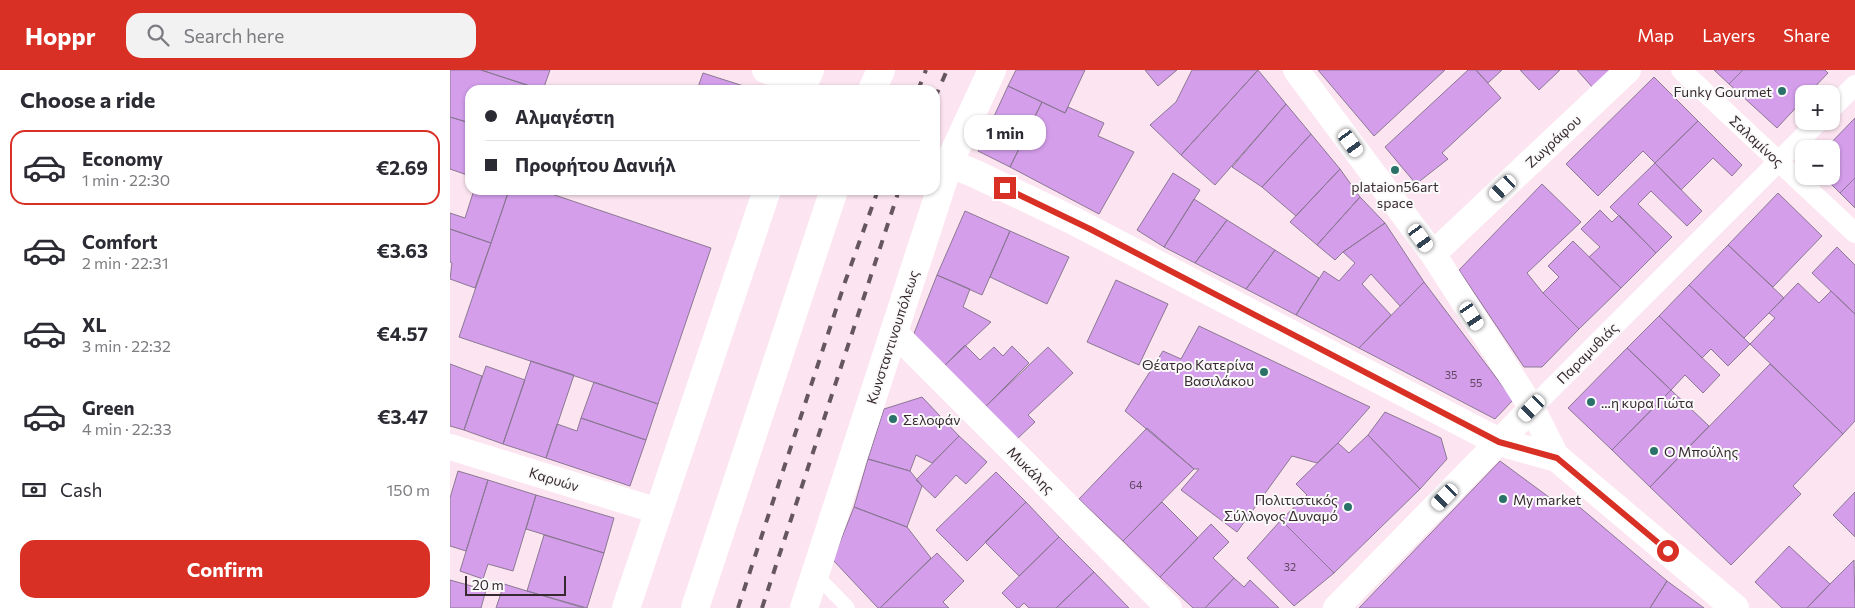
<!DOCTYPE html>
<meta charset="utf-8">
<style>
body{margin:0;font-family:Commissioner,sans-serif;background:#f2f2f3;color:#2b2b33;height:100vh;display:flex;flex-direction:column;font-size:19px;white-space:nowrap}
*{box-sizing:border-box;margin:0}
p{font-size:16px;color:#7c7c81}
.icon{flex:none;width:28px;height:28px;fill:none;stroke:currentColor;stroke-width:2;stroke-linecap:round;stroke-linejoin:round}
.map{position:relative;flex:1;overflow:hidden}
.sheet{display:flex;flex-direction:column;background:#fff;width:450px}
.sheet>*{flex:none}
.hud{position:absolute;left:15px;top:15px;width:475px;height:110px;border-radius:15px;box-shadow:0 1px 4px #0004;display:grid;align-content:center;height:110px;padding:0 20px;background:#fff}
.buttons{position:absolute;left:1345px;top:15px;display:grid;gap:10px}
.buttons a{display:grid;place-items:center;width:45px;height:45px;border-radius:10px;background:#fff;box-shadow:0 1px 4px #0004;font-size:25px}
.scale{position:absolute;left:15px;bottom:12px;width:101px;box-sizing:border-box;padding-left:5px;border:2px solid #372930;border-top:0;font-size:14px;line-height:18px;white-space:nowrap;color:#372930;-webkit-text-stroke:4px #fafafa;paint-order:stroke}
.end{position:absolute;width:22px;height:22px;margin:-11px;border:6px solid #d93025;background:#fff;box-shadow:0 0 0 2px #fff}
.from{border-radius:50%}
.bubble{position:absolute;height:35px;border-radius:15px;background:#fff;box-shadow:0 1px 4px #0004;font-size:16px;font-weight:700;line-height:35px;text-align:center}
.car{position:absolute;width:15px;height:30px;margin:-15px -8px;border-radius:6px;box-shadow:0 0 4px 1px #0007;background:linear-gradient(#fff 24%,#345 0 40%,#fff 0 76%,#345 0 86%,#fff 0)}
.hud b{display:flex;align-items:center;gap:18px;height:48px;font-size:19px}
.hud b+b{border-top:1px solid #e1e1e2}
.hud i{width:12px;height:12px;background:#2b2b33}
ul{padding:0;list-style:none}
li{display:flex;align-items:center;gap:15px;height:75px;margin:0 10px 8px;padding:0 10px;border:2px solid transparent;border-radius:15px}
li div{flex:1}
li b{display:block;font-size:19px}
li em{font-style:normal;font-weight:700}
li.on{border-color:#d93025}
li>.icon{width:45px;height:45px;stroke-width:1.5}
h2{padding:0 20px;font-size:22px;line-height:60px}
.pay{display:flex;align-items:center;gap:12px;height:55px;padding:0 20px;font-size:19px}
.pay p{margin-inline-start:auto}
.cta{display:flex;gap:10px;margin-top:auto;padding:10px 20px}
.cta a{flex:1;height:58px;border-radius:15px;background:#d93025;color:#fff;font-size:20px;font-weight:700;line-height:58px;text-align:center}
header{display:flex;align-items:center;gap:30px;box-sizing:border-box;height:70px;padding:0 25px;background:#d93025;color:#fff}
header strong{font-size:24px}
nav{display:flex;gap:28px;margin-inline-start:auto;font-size:18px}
.search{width:350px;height:45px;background:#f2f2f3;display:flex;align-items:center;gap:12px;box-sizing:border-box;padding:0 18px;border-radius:15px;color:#7c7c81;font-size:19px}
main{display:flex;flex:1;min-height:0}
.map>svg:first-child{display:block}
</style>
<header>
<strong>Hoppr</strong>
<div class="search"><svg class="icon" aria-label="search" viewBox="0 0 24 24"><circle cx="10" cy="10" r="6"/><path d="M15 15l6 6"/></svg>Search here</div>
<nav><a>Map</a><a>Layers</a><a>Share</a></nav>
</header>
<main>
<section class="sheet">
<h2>Choose a ride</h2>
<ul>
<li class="on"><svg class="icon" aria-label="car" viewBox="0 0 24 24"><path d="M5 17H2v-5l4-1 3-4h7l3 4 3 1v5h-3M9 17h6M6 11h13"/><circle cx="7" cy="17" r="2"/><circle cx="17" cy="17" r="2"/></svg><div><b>Economy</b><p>1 min · 22:30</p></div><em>€2.69</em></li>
<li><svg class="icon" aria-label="car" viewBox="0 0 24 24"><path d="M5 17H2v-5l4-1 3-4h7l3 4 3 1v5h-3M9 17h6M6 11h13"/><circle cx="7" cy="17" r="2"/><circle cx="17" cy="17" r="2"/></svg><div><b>Comfort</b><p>2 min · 22:31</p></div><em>€3.63</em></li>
<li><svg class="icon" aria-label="car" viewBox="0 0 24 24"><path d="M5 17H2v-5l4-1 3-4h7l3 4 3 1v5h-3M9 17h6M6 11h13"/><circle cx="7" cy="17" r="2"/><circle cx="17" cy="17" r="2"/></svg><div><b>XL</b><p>3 min · 22:32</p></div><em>€4.57</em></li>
<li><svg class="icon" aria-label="car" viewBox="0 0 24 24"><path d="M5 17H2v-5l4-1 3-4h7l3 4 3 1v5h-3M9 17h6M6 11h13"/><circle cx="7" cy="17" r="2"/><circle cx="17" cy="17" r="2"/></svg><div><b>Green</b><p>4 min · 22:33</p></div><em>€3.47</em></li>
</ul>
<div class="pay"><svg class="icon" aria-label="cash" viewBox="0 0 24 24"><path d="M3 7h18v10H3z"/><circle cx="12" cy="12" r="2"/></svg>Cash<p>150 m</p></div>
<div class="cta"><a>Confirm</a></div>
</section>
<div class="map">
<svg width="1405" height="538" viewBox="0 0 1405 538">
<rect width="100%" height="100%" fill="#fce5f0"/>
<path fill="#d49eeb" stroke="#8b7893" d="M0,0h31l60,20h-71v33l-20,-6z
M31,0h69l-7,20z
M566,0h69l-20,43 -57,-27z
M695,0h32l-19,16z
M742,0h66l-77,85 -31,-30 26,-23z
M808,0l28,34 -71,81 -34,-30z
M868,0h127l-71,66z
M1018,0h8l25,28 -59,55 6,6 -32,25 -31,-37z
M1026,0h26l-14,13z
M1070,0h40l-21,20z
M1127,0h36l-20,18z
M1264,0h29l-14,14z
M1293,0h82l3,3 -20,21h-4v5l-27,29 -48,-44z
M253,3l53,17h-59z
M1204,7l44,44 -43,42 -12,-12 -45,45 -32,-32z
M558,16l34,16 -32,65 -32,-16z
M592,32l23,11 3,-6 36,16 -6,13 36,16 -35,62 -89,-47z
M836,34l25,30 -49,53 -30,-20z
M0,47l20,6v53l-20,-7z
M1405,48v60l-15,15 -17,-17h8v-27h-6z
M1248,51l44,44 -10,11 -19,-18 -32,32 -26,-27z
M861,64l29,35 -44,47 -34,-29z
M1205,93l47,48 -15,15 -36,-35 -13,13 34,33 -16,16 -46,-46z
M890,99l20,28 -43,48 -27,-23z
M723,103l27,17 -36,57 -27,-17z
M1405,108v30l-15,-15z
M1092,114l39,38 -54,51 16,20 36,36 -37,38h-18l-65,-97z
M24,120h35l-18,53 -41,-14v-16l15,5z
M59,120h31l171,58 -53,156 -199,-67z
M1328,123l44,43 -49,51 -45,-42z
M910,127l25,26 -42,29 -8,8 -18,-15z
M744,129l33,21 -32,43 -31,-16z
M1150,140l12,12 7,-7 37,38 -35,35 -32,-31 11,-10 -19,-18z
M515,141l45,20 -28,64 -45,-20z
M777,150l48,30 -29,39 -51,-26z
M935,153l39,59 -24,24 -29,-32 -9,10 29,31 -32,33 -63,-33 28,-44 15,10 16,-18 -12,-11z
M0,159l41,14 -16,45 -25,-9 2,-16 -2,-1z
M560,161l59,26 -22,47 -57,-27z
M1123,171l48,47 -42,41 -36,-36 16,-16 -11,-11z
M1278,175l56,53 -40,40 -55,-53z
M1387,177l18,18v49l-43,-41z
M825,180l44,28 -23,37 -50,-26z
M487,205l33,14 -7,18 28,15 -47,44 -31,-30z
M666,210l52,24 -29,61 -52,-23z
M974,212l89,118 -18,19 -136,-71z
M1348,213l21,20 12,-12 24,23v107l-12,13 -93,-90 25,-26 -6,-5z
M1239,215l61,59 -22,22 -17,-17 -9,9 -43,-42z
M1209,246l61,59 -17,18 -18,-18 -14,15 -44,-42z
M749,256l171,81 -32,36 -21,20 -25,-7 -55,76 -56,-42 18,-21h-5l-69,-58 38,-60 18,8z
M515,275l15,15 14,-13 9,9 9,-10 17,17 -44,44 -41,-41z
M598,277l25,26 -45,42 7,7 -19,18 -31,-33z
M1177,278l44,42 -59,60 -44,-42z
M81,291l43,14 -28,83 -43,-14z
M0,294l32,12 -18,54 -14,-4z
M1320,294l73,70 -50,52 8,8 -70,71 -81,-78z
M36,296l39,14 -22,64 -39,-14z
M144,312l64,22 -12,36 -65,-22z
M1221,320l38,36 -59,61 -38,-37z
M472,327l37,39 -27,27 -16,-8 -6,16 -42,-12 16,-50z
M935,342l56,26 6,21 -27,30 -52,-54z
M131,348l65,22 -16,46 -84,-28 11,-34 20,7z
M697,358l47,41 -71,72 -44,-42z
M918,365l52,54 -86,84 -53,-53 26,-25 -11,-11 42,-41 11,10z
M509,366l28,26 -21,22 -10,-9 -21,23 -19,-18z
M418,389l42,12 12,15 -15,41 -53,-20z
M1050,391l61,45 9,-7 97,82 -17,27h-291z
M8,401l30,9 -22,71 -16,-5v-48z
M546,402l30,30 -59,59 -31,-31z
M38,410l48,15 -23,76 -25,-7 -5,15 -23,-8z
M1405,422v45l-22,-22z
M86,425l78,23 -10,35 -78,-24z
M576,432l33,35 -40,39 -34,-34z
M712,432l36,36 -38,39 -37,-36z
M404,437l53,20 24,31 -51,50h-2l-45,-48z
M831,450l53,53 -40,33 -47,-48z
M761,454l18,18 -16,16 21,20 -29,30h-12l-33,-31z
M94,465l60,18 -17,55 -60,-17z
M609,467l35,35 -38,36h-27l-5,-5 -5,5h-2l-15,-15z
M1339,476l41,38 -23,24h-25l-27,-26z
M487,483l27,28 -21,21 6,6h-69z
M1404,490l1,48h-48l23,-24z
M644,502l35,36h-73z
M784,508l10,9 6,-7 29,28h-74z
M0,510l36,10 -5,18h-31z
M1217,511l37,27h-54z
M54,514l23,7 57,17h-88z"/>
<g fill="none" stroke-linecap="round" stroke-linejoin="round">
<path stroke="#fff" stroke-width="14" d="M365,504l33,34"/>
<path stroke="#fff" stroke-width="20" d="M1231,0l174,163
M1381,39l24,-24
M1082,338l287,-287"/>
<path stroke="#fff" stroke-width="26" d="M315,0l38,13
M846,0l137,184 99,154 25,50
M983,184l195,-184
M444,262l275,276
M0,377l208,64
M886,538l196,-200"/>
<path stroke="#fff" stroke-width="28" d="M499,93l29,12 94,45 427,222 58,16 178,150
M354,538l145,-445 43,-93"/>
<path stroke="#fff" stroke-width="28" d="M351,20l9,-20
M422,20l9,-20
M176,538l141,-418
M245,538l139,-418"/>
<path stroke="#66565e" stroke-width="4" stroke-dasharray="9 9" stroke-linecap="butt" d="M468,20l8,-20
M485,28l12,-28
M288,538l107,-326 33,-92
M312,538l137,-418"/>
</g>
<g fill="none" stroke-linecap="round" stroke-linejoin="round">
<path stroke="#d93025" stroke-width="6" d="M555,118l85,41 409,213 58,16 111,93"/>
</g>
<g fill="#2a7169" stroke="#fafafa" stroke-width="2">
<circle cx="1332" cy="21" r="5"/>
<circle cx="945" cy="100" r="5"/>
<circle cx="814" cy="302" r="5"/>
<circle cx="1141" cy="332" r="5"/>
<circle cx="443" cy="349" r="5"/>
<circle cx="1204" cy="381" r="5"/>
<circle cx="1053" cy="429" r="5"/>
<circle cx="898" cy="437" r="5"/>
</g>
<g text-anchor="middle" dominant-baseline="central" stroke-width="4" stroke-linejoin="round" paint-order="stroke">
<g font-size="11" fill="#5e465f">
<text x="1001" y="304">35</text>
<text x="1026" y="312">55</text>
<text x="686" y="414">64</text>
<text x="840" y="496">32</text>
</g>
<g font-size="14" fill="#372930" stroke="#fafafa" text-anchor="start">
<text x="1322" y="21" text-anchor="end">Funky Gourmet</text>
<text x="945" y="116" text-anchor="middle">plataion56art<tspan x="945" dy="16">space</tspan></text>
<text x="804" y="294" text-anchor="end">Θέατρο Κατερίνα<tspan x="804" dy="16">Βασιλάκου</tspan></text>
<text x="1151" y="332">...η κυρα Γιώτα</text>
<text x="453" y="349">Σελοφάν</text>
<text x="1214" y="381">Ο Μπούλης</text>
<text x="888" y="429" text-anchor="end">Πολιτιστικός<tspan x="888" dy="16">Σύλλογος Δυναμό</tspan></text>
<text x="1063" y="429">My market</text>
</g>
<g font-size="14" fill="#372930" stroke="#fafafa">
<text transform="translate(1103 71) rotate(-43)">Ζωγράφου</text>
<text transform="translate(1307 71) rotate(43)">Σαλαμίνος</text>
<text transform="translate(442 267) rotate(-72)">Κωνσταντινουπόλεως</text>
<text transform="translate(1137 283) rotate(-45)">Παραμυθιάς</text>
<text transform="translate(581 400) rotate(45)">Μυκάλης</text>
<text transform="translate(104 409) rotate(17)">Καρυών</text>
</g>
</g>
</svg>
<div class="buttons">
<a>+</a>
<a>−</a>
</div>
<div class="scale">20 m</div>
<i class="end from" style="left:1218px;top:481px"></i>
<i class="end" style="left:555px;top:118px"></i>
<div class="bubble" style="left:514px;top:45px;width:82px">1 min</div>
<i class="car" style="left:901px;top:73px;rotate:144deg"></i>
<i class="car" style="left:1053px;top:118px;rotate:227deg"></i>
<i class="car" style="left:971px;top:168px;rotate:144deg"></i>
<i class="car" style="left:1022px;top:246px;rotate:147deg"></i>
<i class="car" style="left:1082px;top:338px;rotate:224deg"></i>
<i class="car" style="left:995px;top:427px;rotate:224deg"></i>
<div class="hud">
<b><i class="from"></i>Αλμαγέστη</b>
<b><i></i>Προφήτου Δανιήλ</b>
</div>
</div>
</main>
